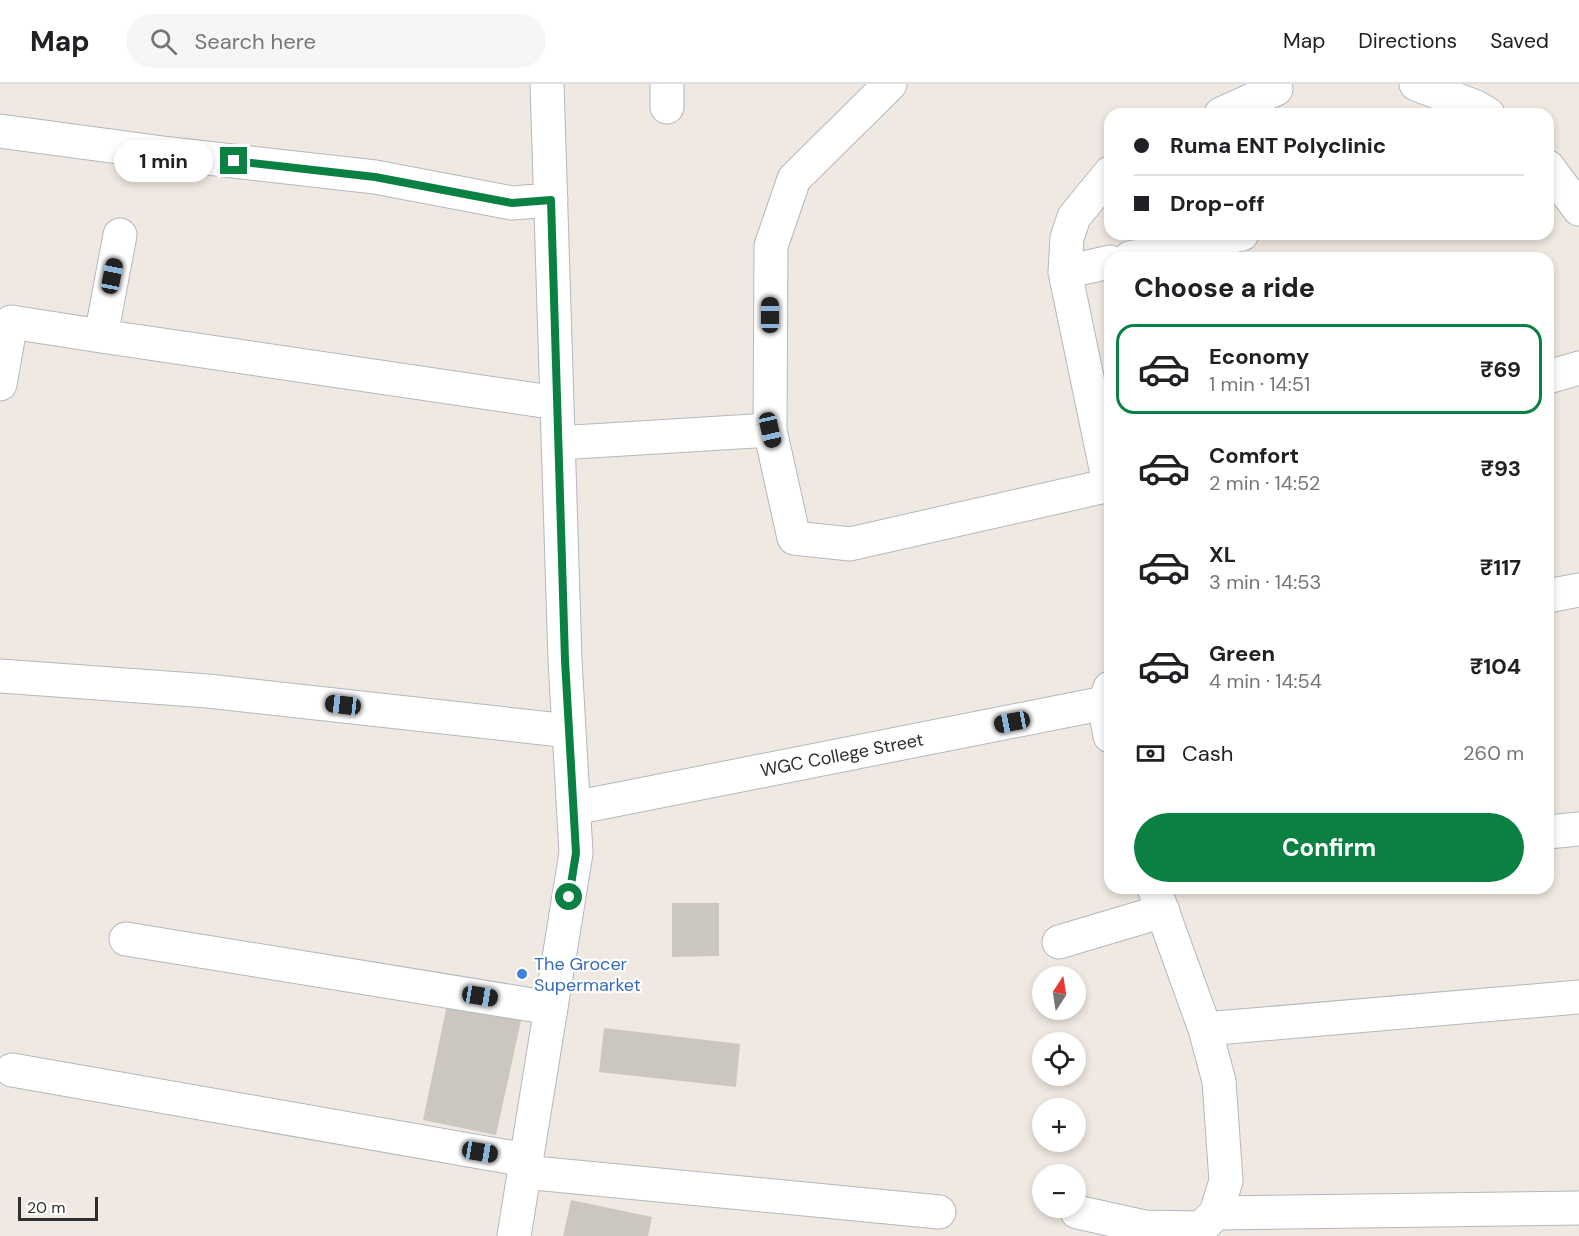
<!DOCTYPE html>
<meta charset="utf-8">
<style>
body{margin:0;font-family:"DM Sans",sans-serif;background:#f6f6f6;color:#202124;height:100vh;display:flex;flex-direction:column;font-size:22px;white-space:nowrap}
*{box-sizing:border-box;margin:0}
p{font-size:20px;color:#757577}
.icon{flex:none;width:33px;height:33px;fill:none;stroke:currentColor;stroke-width:2;stroke-linecap:round;stroke-linejoin:round}
.map{position:relative;flex:1;overflow:hidden}
.sheet{position:absolute;left:1104px;top:168px;width:450px;height:642px;display:flex;flex-direction:column;background:#fff;border-radius:18px;box-shadow:0 3px 9px #0003}
.sheet>*{flex:none}
.top-card{position:absolute;left:1104px;top:24px;width:450px;height:132px;border-radius:18px;box-shadow:0 3px 9px #0003;display:grid;align-content:center;height:132px;padding:0 30px;background:#fff}
.needle{width:39px;rotate:12deg}
.tools{position:absolute;left:1032px;top:882px;display:grid;gap:12px}
.tools a{display:grid;place-items:center;width:54px;height:54px;border-radius:50%;background:#fff;box-shadow:0 3px 9px #0003;font-size:30px}
.scale{position:absolute;left:18px;bottom:15px;width:80px;box-sizing:border-box;padding-left:6px;border:3px solid #2e2e2e;border-top:0;font-size:16px;line-height:21px;white-space:nowrap;color:#2e2e2e;-webkit-text-stroke:4px #fff;paint-order:stroke}
.end{position:absolute;width:27px;height:27px;margin:-14px;border:8px solid #0b8043;background:#fff;box-shadow:0 0 0 3px #fff}
.from{border-radius:50%}
.bubble{position:absolute;height:42px;border-radius:21px;background:#fff;box-shadow:0 3px 9px #0003;font-size:20px;font-weight:700;line-height:42px;text-align:center}
.car{position:absolute;width:18px;height:36px;margin:-18px -9px;border-radius:8px;box-shadow:0 0 4px 2px #0007;background:linear-gradient(#222 24%,#8ab4d8 0 40%,#222 0 76%,#8ab4d8 0 86%,#222 0)}
.top-card b{display:flex;align-items:center;gap:21px;height:57px;font-size:22px}
.top-card b+b{border-top:2px solid #e0e0e0}
.top-card i{width:15px;height:15px;background:#202124}
ul{padding:0;list-style:none}
li{display:flex;align-items:center;gap:18px;height:90px;margin:0 12px 9px;padding:0 18px;border:3px solid transparent;border-radius:18px}
li div{flex:1}
li b{display:block;font-size:22px}
li em{font-style:normal;font-weight:700}
li.selected{border-color:#0b8043}
li>.icon{width:54px;height:54px;stroke-width:1.5}
h2{padding:0 30px;font-size:27px;line-height:72px}
.pay{display:flex;align-items:center;gap:15px;height:66px;padding:0 30px;font-size:22px}
.pay p{margin-inline-start:auto}
.primary-button{display:flex;gap:12px;margin-top:auto;padding:12px 30px}
.primary-button a{flex:1;height:69px;border-radius:36px;background:#0b8043;color:#fff;font-size:24px;font-weight:700;line-height:69px;text-align:center}
header{display:flex;align-items:center;gap:36px;box-sizing:border-box;height:84px;padding:0 30px;background:#fff;border-bottom:2px solid #e0e0e0}
header strong{font-size:28px}
nav{display:flex;gap:33px;margin-inline-start:auto;font-size:21px}
.search{width:420px;height:54px;background:#f6f6f6;display:flex;align-items:center;gap:15px;box-sizing:border-box;padding:0 21px;border-radius:33px;color:#757577;font-size:22px}
.map>svg:first-child{display:block}
</style>
<header>
<strong>Map</strong>
<div class="search"><svg class="icon" aria-label="search" viewBox="0 0 24 24"><circle cx="10" cy="10" r="6"/><path d="M15 15l6 6"/></svg>Search here</div>
<nav><a>Map</a><a>Directions</a><a>Saved</a></nav>
</header>
<div class="map">
<svg width="1579" height="1152" viewBox="0 0 1579 1152">
<rect width="100%" height="100%" fill="#efe9e1"/>
<path fill="#cbc7bf" d="M672,819h47v53l-47,1z
M448,916l74,16 -26,119 -73,-15z
M604,944l136,16 -4,43 -137,-15z
M571,1116l81,17 -4,19h-85z"/>
<g fill="none" stroke-linecap="round" stroke-linejoin="round">
<g stroke="#b4b7c1" stroke-width="35">
<path id="minor" d="M890,0l-96,95 -23,67 -1,184 24,108 56,6 260,-59
M1416,0l60,23 12,7
M667,23v-23
M1221,30l55,-25 -1,-5
M0,47l163,22 212,24 137,26 39,-3
M1548,83l31,42
M1110,89l-36,44 -7,21 -2,34 45,216
M1130,174l112,-24
M1065,188l45,-10
M101,252l456,67
M1548,293l31,-9
M0,300l11,-62 90,14 19,-101
M558,359l212,-13
M1548,512l31,-6
M0,592l208,15 361,40
M1110,604l-6,16 6,32
M574,724l536,-106
M1548,748l31,-3
M126,855l425,69
M1059,858l104,-31
M1205,945l374,-32
M12,986l514,90
M524,1088l415,40
M1077,1128l68,15 56,1 15,-15 10,-32 -7,-100 -14,-52 -51,-141
M1216,1129l363,-5
M514,1152l62,-383 -11,-193 -18,-576"/>
</g>
<use href="#minor" stroke="#fff" stroke-width="33"/>
</g>
<g fill="none" stroke-linecap="round" stroke-linejoin="round">
<path stroke="#0b8043" stroke-width="8" d="M234,77l141,16 137,26 39,-3 14,460 11,193 -7,44"/>
</g>
<circle fill="#3f7fe0" stroke="#fff" stroke-width="2" cx="522" cy="890" r="6"/>
<g text-anchor="middle" dominant-baseline="central" stroke-width="4.5" stroke-linejoin="round" paint-order="stroke">
<g font-size="18" fill="#2e2e2e" stroke="#fff">
<text transform="translate(842 671) rotate(-11)">WGC College Street</text>
</g>
<g font-size="18" fill="#366cbe" stroke="#fff" text-anchor="start">
<text x="534" y="880">The Grocer<tspan x="534" dy="21">Supermarket</tspan></text>
</g>
</g>
</svg>
<div class="tools">
<a><svg class="needle" viewBox="-14 -14 28 28"><path d="M0-13l5 13h-10z" fill="#e53935"/><path d="M0 13l5-13h-10z" fill="#757577"/></svg></a>
<a><svg class="icon" aria-label="locate" viewBox="0 0 24 24"><circle cx="12" cy="12" r="6"/><path d="M12 2v4M12 18v4M2 12h4M18 12h4"/></svg></a>
<a>+</a>
<a>−</a>
</div>
<div class="scale">20 m</div>
<i class="end from" style="left:569px;top:813px"></i>
<i class="end" style="left:234px;top:77px"></i>
<div class="bubble" style="left:114px;top:56px;width:99px">1 min</div>
<i class="car" style="left:112px;top:192px;rotate:11deg"></i>
<i class="car" style="left:770px;top:231px;rotate:0deg"></i>
<i class="car" style="left:770px;top:346px;rotate:167deg"></i>
<i class="car" style="left:343px;top:621px;rotate:277deg"></i>
<i class="car" style="left:1012px;top:638px;rotate:259deg"></i>
<i class="car" style="left:480px;top:912px;rotate:99deg"></i>
<i class="car" style="left:480px;top:1068px;rotate:100deg"></i>
<div class="top-card">
<b><i class="from"></i>Ruma ENT Polyclinic</b>
<b><i></i>Drop-off</b>
</div>
<section class="sheet">
<h2>Choose a ride</h2>
<ul>
<li class="selected"><svg class="icon" aria-label="car" viewBox="0 0 24 24"><path d="M5 17H2v-5l4-1 3-4h7l3 4 3 1v5h-3M9 17h6M6 11h13"/><circle cx="7" cy="17" r="2"/><circle cx="17" cy="17" r="2"/></svg><div><b>Economy</b><p>1 min · 14:51</p></div><em>₹69</em></li>
<li><svg class="icon" aria-label="car" viewBox="0 0 24 24"><path d="M5 17H2v-5l4-1 3-4h7l3 4 3 1v5h-3M9 17h6M6 11h13"/><circle cx="7" cy="17" r="2"/><circle cx="17" cy="17" r="2"/></svg><div><b>Comfort</b><p>2 min · 14:52</p></div><em>₹93</em></li>
<li><svg class="icon" aria-label="car" viewBox="0 0 24 24"><path d="M5 17H2v-5l4-1 3-4h7l3 4 3 1v5h-3M9 17h6M6 11h13"/><circle cx="7" cy="17" r="2"/><circle cx="17" cy="17" r="2"/></svg><div><b>XL</b><p>3 min · 14:53</p></div><em>₹117</em></li>
<li><svg class="icon" aria-label="car" viewBox="0 0 24 24"><path d="M5 17H2v-5l4-1 3-4h7l3 4 3 1v5h-3M9 17h6M6 11h13"/><circle cx="7" cy="17" r="2"/><circle cx="17" cy="17" r="2"/></svg><div><b>Green</b><p>4 min · 14:54</p></div><em>₹104</em></li>
</ul>
<div class="pay"><svg class="icon" aria-label="cash" viewBox="0 0 24 24"><path d="M3 7h18v10H3z"/><circle cx="12" cy="12" r="2"/></svg>Cash<p>260 m</p></div>
<div class="primary-button"><a>Confirm</a></div>
</section>
</div>
